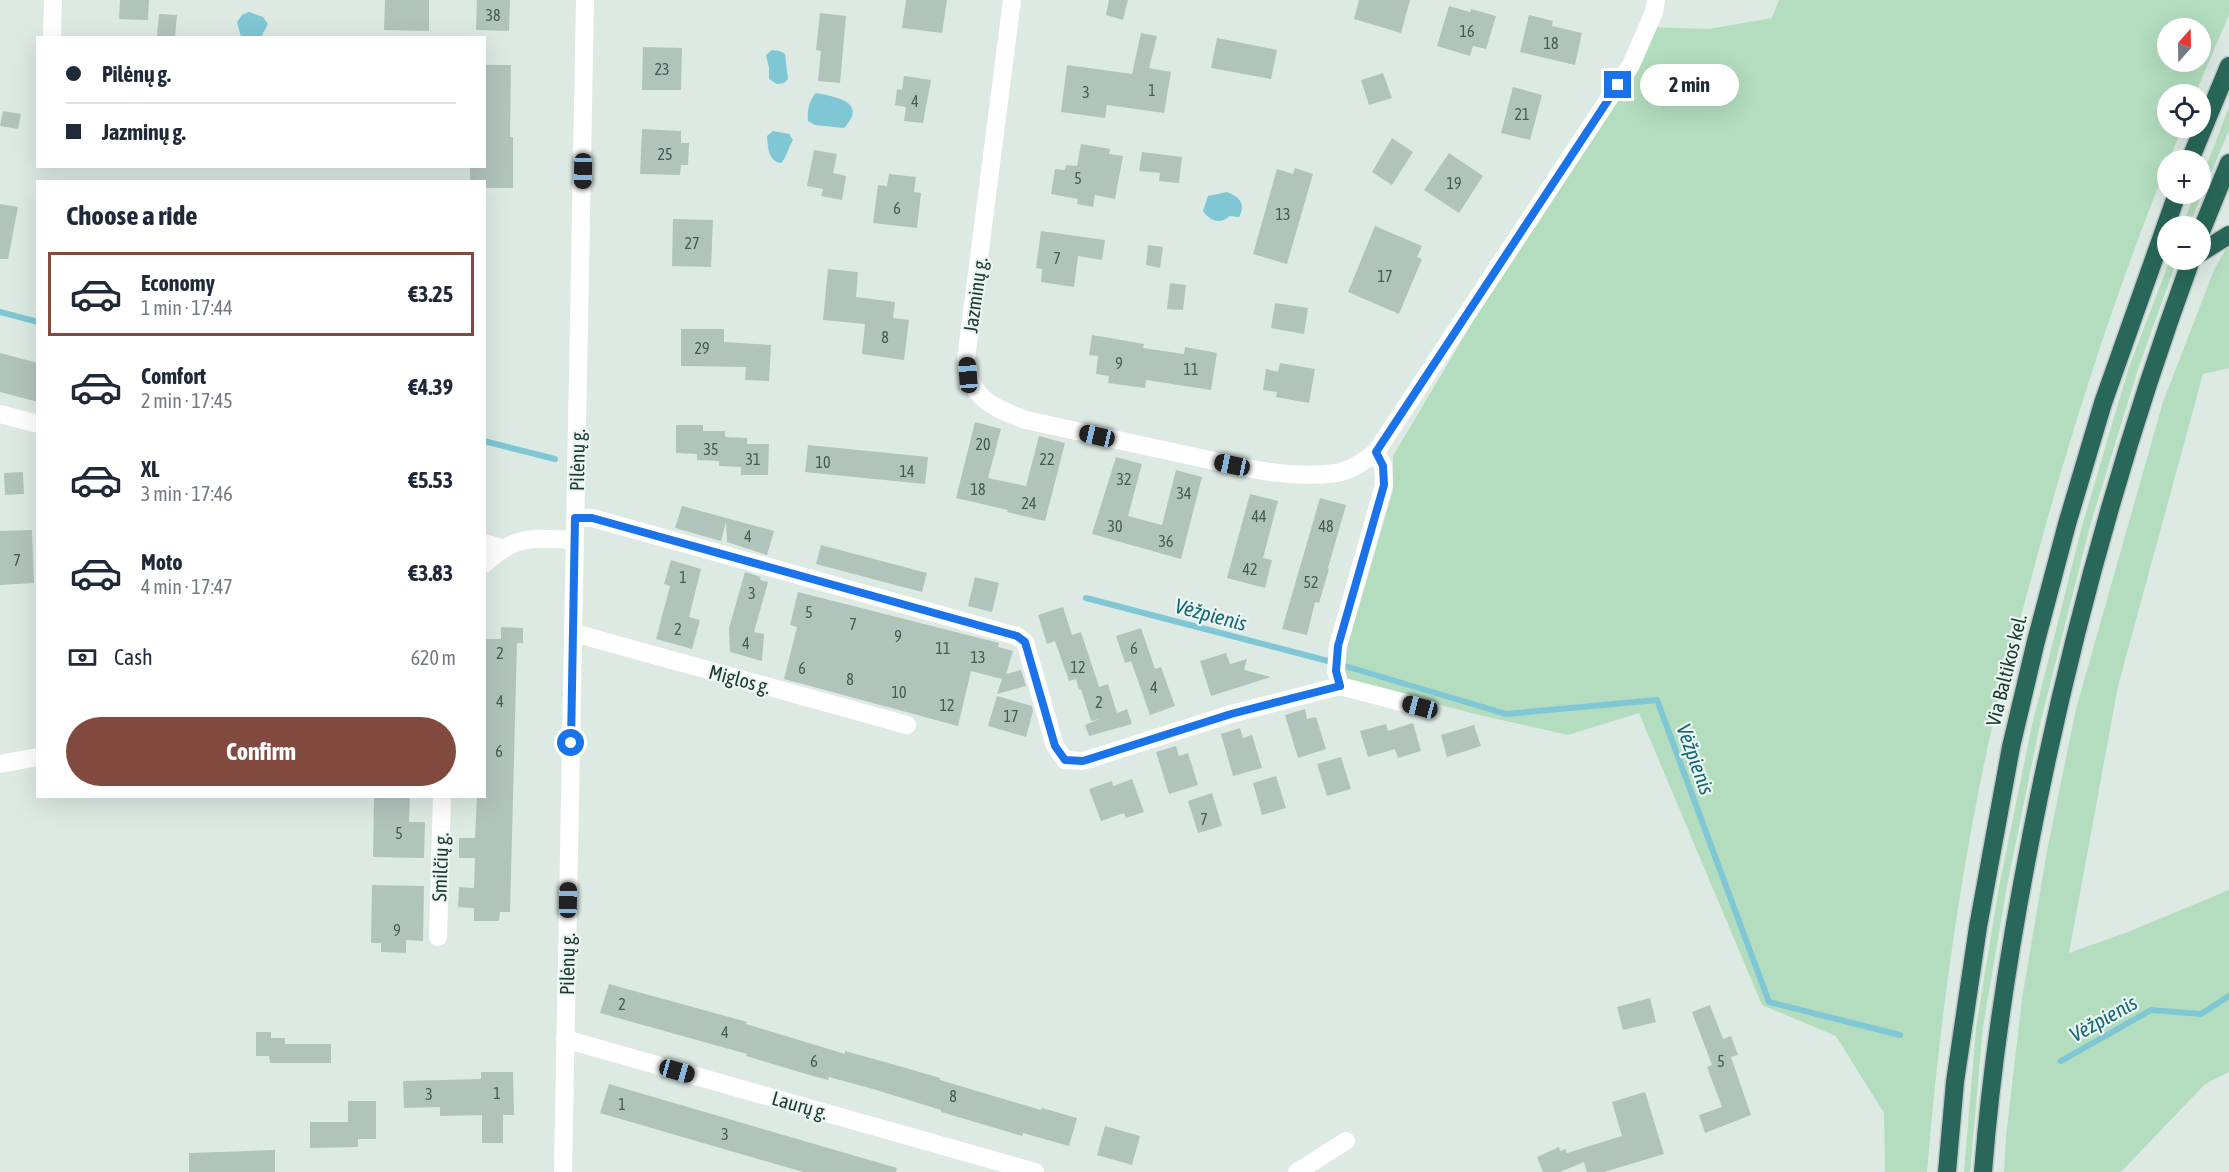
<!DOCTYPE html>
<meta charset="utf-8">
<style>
body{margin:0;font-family:"Asap Condensed",sans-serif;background:#f2f2f3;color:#1f2937;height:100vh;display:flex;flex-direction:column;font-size:22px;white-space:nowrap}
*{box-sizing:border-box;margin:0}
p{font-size:20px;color:#747a83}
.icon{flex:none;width:33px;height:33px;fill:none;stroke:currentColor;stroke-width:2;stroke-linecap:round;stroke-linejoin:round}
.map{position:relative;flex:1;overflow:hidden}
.drawer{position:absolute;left:36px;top:180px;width:450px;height:618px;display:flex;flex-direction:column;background:#fff;border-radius:0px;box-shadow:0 6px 24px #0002}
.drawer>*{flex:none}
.hud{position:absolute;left:36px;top:36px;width:450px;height:132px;border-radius:0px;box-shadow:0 6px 24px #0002;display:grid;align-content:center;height:132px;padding:0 30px;background:#fff}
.needle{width:39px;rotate:20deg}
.fabs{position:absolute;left:2157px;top:18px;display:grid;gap:12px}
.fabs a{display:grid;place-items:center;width:54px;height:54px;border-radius:50%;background:#fff;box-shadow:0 6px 24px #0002;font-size:30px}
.end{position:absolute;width:27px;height:27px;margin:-14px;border:8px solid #1a73e8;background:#fff;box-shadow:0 0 0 3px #fff}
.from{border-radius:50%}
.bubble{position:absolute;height:42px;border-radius:21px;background:#fff;box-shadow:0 6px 24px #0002;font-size:20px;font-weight:700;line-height:42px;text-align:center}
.car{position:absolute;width:18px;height:36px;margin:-18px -9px;border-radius:8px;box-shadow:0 0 4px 2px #0007;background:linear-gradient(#222 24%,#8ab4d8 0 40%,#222 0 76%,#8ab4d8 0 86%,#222 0)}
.hud b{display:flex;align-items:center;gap:21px;height:57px;font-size:22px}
.hud b+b{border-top:2px solid #e0e1e3}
.hud i{width:15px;height:15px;background:#1f2937}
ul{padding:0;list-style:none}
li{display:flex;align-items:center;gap:18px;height:84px;margin:0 12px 9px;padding:0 18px;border:3px solid transparent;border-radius:0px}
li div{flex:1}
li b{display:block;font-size:22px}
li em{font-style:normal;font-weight:700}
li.on{border-color:#824a3f}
li>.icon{width:54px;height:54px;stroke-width:1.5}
h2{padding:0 30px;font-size:27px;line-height:72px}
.pay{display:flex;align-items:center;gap:15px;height:66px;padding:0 30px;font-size:22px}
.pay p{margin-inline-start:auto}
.button{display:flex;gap:12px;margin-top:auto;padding:12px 30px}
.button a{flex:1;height:69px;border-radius:36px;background:#824a3f;color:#fff;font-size:24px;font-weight:700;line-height:69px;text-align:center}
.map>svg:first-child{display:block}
</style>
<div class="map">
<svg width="2229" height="1172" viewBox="0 0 2229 1172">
<rect width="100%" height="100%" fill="#dceae3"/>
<path fill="#b3ddbe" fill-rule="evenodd" d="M1779,0h450v15l-34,79h-27v34h14c-59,141 -107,288 -147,436 -18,68 -38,136 -52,205 -27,133 -45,268 -56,403h-42l-1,-59 -48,-77 -74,-31 -123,-292 -71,22 -93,-21 -131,-35 1,-25 48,-164v-34l255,-429 61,2 63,-11zM2168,28h32v34h-32z
M2229,107v23l-40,96h-7l13,-32h5l1,-14z
M2227,247h2v121l-26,6 -85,312 -49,267 59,-21 101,-42v182l-24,12 -84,88h-117l2,-35 16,-138 25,-148 29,-142 87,-307 51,-132z
M2170,260h7l-39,109 -48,157 -50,198 -33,162 -24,141 -13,145h-6l12,-144 23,-141 33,-162 50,-199 47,-159z"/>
<path fill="#7fc7d4" d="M249,12l14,5 5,7 -7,13h-20l-4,-15 5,-7z
M772,50l8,1 5,3 3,25 -4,4 -7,1 -8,-5v-11l-3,-13z
M816,93c21,4 52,9 28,35l-29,-3 -7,-4c-1,-10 1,-21 8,-28z
M773,131l16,3 4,6c-4,6 -7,19 -12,23 -13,-2 -13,-16 -14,-27z
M1227,192c13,5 19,12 12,25l-9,-1c-10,9 -20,5 -27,-5l5,-15z"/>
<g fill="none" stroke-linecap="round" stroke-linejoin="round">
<path stroke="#7fc7d4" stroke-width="6" d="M0,312l38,10
M484,441l71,18
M1086,598l242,63
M1345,666l161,48 151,-14 112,302 131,33
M2061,1061l90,-51 50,4 28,-18"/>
</g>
<path fill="#b1c4bc" d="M120,0h29l-1,20 -29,-1z
M385,0h44v31l-45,-1z
M477,0h33l-1,31 -33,-1z
M906,0h41l-5,33 -40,-5z
M1109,0h19l-5,20 -17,-5z
M1359,0h51l-9,33 -47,-14z
M1449,6l21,6 1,-3 25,7 -10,33 -13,-3 -3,10 -33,-10z
M820,13l26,3 -6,67 -22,-2 3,-30 -5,-1z
M159,14l18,1 -2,22 -18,-1z
M1529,15l24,6 -1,5 30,7 -7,32 -55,-13z
M1141,33l16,3 -8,32 22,4 -7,41 -57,-8 -2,13 -44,-6 6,-47 65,9z
M1217,38l60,12 -6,29 -60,-11z
M643,47l39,1 -1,42h-39z
M484,65h27l-1,72h3v51h-29v-6h-14v-16h14z
M1383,73l9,25 -23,7 -8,-25z
M904,76l27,4 -8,43 -19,-2 2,-14 -11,-2 2,-16 5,1z
M1513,87l29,8 -12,45 -29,-7z
M3,111l18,3 -3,15 -18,-3z
M642,129l39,2v12h8l-1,22h-7l-1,10 -40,-1z
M1392,138l21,14 -21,33 -20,-13z
M1081,144l29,5 -1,5 14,2 -8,43 -20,-4 -2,12 -16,-3 1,-5 -27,-5 4,-25 10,1 1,-5 11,1z
M814,150l23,4 -4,19 13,3 -4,24 -21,-4 2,-7 -16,-3z
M1142,152l40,5 -3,26 -20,-2 1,-8 -21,-2z
M1449,153l34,23 -24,37 -35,-23z
M1295,168l18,6 -26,90 -34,-10 24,-85 16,5z
M889,174l27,3 -2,15 7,1 -4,35 -44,-5 5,-38 9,1z
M0,204l18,3 -10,52h-8z
M673,219l40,1 -2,47 -39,-1z
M1375,226l47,20 -5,11 5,2 -23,55 -51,-22z
M1041,231l64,9 -3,20 -24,-4 -4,31 -33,-5 1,-13 -6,-1z
M1148,245l15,2 -3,21 -14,-3z
M828,269l30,3 -2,25 39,5 -2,16 16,2 -5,40 -42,-6 3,-30 -42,-4z
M1170,283l16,2 -3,25 -16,-1z
M1275,303l33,5 -4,26 -33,-6z
M681,329h43v13l47,3 -2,36 -24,-1 1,-13 -65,-1z
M1092,335l52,9 -1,4 41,6 1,-7 32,6 -6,37 -65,-10 -1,8 -37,-5 1,-7 -13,-2 2,-18 -9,-1z
M0,353l38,10v39l-38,-10z
M1280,363l35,6 -6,34 -33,-6 1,-5 -14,-2 3,-21 12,3z
M975,422l26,7 -13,49 38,8 13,-50 26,7 -20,78 -38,-9 1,-2 -52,-12z
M676,425h27v6h22v6l22,1v6h22l-1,31h-27v-8l-22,-1v-5l-22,-1v-6l-21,-1z
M808,445l120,12 -3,27 -120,-12z
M1116,457l26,7 -14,52 34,9 14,-55 26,7 -21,82 -89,-25z
M23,472l1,22 -19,1 -1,-22z
M1250,494l28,7 -15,57 9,2 -7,28 -38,-10z
M1320,498l26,7 -18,63 1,1 -10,34 -4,-1 -8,33 -25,-6z
M682,506l92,25 -7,24 -40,-13 -1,-20 -5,19 -46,-13z
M32,530l2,53 -34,2v-54z
M821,545l106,28 -5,19 -106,-28z
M671,560l30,9 -12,48 11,3 -8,29 -36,-10 14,-53 -6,-2z
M745,572l16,5 -1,3 8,2 -14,50 10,2 -2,27 -32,-9 -1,-24z
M975,577l24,6 -7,29 -24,-6z
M798,592l201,51 -1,4 15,4 -7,23 15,-4 5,16 -29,8 5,-15 -31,-8 -13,55 -174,-47 13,-52 -7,-2z
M1063,607l9,28 9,-3 18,55 9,-3 9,29 10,-4 5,15 -43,12 -4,-11 14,-6 -8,2 -10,-32 -2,1 -3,-11 -7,2 -14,-40 -8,3 -9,-29z
M501,627l22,1v15h-6l-7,269h-10l-1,9h-25v-13l-16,-1 1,-20 15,1 1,-30h-16v-20h16l2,-42h7v-157h17z
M1141,628l14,41 6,-2 14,39 -25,9 -19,-54 -6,2 -9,-27z
M1226,653l4,11 17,-5 -3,11 27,7 -60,19 -11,-35z
M997,696l35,10 1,5 -7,26 -38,-11z
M1305,709l2,10 9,-2 10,32 -28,9 -13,-43z
M1413,723l8,28 -23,7 -3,-9 -27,8 -8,-26 26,-7 2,7z
M1474,725l7,21 -34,11 -6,-22z
M1240,728l3,10 9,-3 10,33 -29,8 -12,-42z
M1176,746l3,10 9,-3 10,32 -29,9 -13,-42z
M1341,757l10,32 -24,7 -10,-32z
M1276,776l10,32 -24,7 -9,-32z
M1132,779l12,33 -18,6 -2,-5 -23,8 -12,-32 23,-8 1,5z
M1212,793l10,33 -24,7 -10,-32z
M374,796h36l-1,26h16l-1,36 -51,-1z
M372,885l52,1 -1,55 -17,-1v13l-25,-1v-9h-10z
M609,984l138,38 -1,2 99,30v-3l61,17 34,10v2l101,30 1,-2 35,10 -8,28 -46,-13 -1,3 -81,-24v-2l-68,-21 -44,-12 -1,3 -15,-4 -67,-20 1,-2 -147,-41z
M1650,998l6,24 -33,8 -6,-23z
M1710,1005l13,34 8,-3 7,19 -7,2 20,58 -46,18 -6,-18 23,-8 -15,-40 5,-2 -20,-53z
M256,1032h15v6h14v6h46v19h-61l-1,-7h-13z
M481,1072h32l1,43h-11v28h-21v-28l-42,1v-9l-36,1 -1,-27 78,-2z
M609,1084l288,84 -1,4h-93l-203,-59z
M1645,1092l19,62 -60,18h-17l-3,-10 -24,10h-17l-6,-15 22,-10 1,4 5,-2 2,4 55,-17 -10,-34z
M348,1101h28v38h-18v8l-48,1v-26h38z
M1105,1126l35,10 -8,29 -35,-10z
M275,1150v22h-86v-19z"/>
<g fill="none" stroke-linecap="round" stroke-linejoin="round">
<g stroke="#c0c8c6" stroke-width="21">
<path id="highway" d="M2190,160l39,-94
M2200,234l29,-71
M2200,253l29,-18
M1947,1172l8,-90 23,-155 33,-180 25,-106 31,-117 36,-121 74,-209
M1983,1172c9,-115 27,-228 49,-340 38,-195 91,-386 159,-572"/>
</g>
<path stroke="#fff" stroke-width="18" d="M1012,0l-46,359c3,39 27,49 60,61 55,12 110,24 165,36 47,10 96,24 145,17 15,-2 28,-12 40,-21l255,-387 23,-53 2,-12
M52,38l1,-38
M0,414l38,10
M575,517l17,1 425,118 8,6 30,104 10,14 18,1 148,-47 109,-28 81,21
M484,543l18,5
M484,564c33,-30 49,-26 91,-24
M574,633l333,92
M1340,686l-4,-15 2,-25 46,-161 -1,-19 -7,-14
M0,764l38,-7
M438,937l4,-141
M565,1039l470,133
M563,1172l22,-1172
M1297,1172l49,-31"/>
<use href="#highway" stroke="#286759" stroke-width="18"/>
</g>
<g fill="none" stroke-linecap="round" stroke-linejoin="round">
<path stroke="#1a73e8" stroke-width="8" d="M571,743l4,-225h17l425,118 8,6 30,104 10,14 18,1 148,-47 109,-28 -4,-15 2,-25 46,-161 -1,-19 -7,-14 242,-367"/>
</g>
<g text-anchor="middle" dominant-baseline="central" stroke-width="4.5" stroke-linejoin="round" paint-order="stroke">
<g font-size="16" fill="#425c54">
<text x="493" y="15">38</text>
<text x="1467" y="31">16</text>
<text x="1551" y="43">18</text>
<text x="662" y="69">23</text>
<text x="1152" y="90">1</text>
<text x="1086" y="92">3</text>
<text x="915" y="101">4</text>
<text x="1522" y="114">21</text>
<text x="665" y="154">25</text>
<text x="1078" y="178">5</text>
<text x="1454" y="183">19</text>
<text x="897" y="208">6</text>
<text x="1283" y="214">13</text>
<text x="692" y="243">27</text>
<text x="1057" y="258">7</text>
<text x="1385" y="276">17</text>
<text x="885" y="337">8</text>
<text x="702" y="348">29</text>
<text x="1119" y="363">9</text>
<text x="1191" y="369">11</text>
<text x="983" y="444">20</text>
<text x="711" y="449">35</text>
<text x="753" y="459">31</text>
<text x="1047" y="459">22</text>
<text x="823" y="462">10</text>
<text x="907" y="471">14</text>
<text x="1124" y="479">32</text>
<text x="978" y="489">18</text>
<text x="1184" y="493">34</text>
<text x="1029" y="503">24</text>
<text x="1259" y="516">44</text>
<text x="1115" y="526">30</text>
<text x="1326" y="526">48</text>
<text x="748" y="536">4</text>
<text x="1166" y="541">36</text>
<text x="17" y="560">7</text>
<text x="1250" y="569">42</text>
<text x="683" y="577">1</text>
<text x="1311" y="582">52</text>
<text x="752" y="593">3</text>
<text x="809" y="612">5</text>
<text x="853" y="624">7</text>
<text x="678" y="629">2</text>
<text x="898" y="636">9</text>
<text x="746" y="643">4</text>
<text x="943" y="648">11</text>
<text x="1134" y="648">6</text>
<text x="500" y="653">2</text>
<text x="978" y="657">13</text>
<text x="1078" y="667">12</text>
<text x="802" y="668">6</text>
<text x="850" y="679">8</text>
<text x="1154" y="687">4</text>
<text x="899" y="692">10</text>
<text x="500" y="701">4</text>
<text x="1099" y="702">2</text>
<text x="947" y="705">12</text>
<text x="1011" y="716">17</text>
<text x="499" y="751">6</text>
<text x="1204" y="819">7</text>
<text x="399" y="833">5</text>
<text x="397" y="930">9</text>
<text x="622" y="1004">2</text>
<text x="725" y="1032">4</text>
<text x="814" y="1061">6</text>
<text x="1721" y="1061">5</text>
<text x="497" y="1093">1</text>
<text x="429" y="1094">3</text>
<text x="953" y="1096">8</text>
<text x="622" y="1104">1</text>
<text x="725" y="1134">3</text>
</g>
<g font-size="20" fill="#1d3932" stroke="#ecf6f1">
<text transform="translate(975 295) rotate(-82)">Jazminų g.</text>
<text transform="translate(577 460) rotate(-89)">Pilėnų g.</text>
<text transform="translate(2006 670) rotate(-76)">Via Baltikos kel.</text>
<text transform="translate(740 679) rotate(15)">Miglos g.</text>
<text transform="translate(440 867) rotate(-88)">Smilčių g.</text>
<text transform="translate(567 964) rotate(-89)">Pilėnų g.</text>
<text transform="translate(800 1105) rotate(16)">Laurų g.</text>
</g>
<g font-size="21" font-style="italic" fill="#156878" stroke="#ecf6f1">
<text transform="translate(1211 614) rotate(15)">Vėžpienis</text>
<text transform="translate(1696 759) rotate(70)">Vėžpienis</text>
<text transform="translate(2103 1018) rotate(-29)">Vėžpienis</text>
</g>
</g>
</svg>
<div class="fabs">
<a><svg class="needle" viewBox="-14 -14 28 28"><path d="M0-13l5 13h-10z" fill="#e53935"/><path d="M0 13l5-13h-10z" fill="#747a83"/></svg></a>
<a><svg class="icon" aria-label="locate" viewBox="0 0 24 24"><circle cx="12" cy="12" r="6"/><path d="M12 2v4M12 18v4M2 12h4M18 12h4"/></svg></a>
<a>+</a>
<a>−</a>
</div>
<i class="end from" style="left:571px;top:743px"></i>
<i class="end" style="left:1618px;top:85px"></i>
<div class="bubble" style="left:1640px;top:64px;width:99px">2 min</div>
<i class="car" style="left:583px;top:171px;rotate:181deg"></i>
<i class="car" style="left:968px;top:375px;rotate:356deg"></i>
<i class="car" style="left:1097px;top:436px;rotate:283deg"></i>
<i class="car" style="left:1232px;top:465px;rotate:282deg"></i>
<i class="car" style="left:1420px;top:707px;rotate:285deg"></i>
<i class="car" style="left:568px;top:900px;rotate:1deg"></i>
<i class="car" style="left:677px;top:1071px;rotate:106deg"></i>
<div class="hud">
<b><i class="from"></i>Pilėnų g.</b>
<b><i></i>Jazminų g.</b>
</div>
<section class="drawer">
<h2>Choose a ride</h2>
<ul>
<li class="on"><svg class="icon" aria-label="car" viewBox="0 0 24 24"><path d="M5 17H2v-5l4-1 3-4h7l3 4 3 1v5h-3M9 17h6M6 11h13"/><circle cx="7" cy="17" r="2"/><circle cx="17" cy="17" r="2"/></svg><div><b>Economy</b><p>1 min · 17:44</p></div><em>€3.25</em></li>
<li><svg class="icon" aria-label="car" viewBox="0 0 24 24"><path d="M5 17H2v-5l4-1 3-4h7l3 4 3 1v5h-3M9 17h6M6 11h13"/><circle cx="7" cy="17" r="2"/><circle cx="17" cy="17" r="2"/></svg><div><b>Comfort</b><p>2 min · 17:45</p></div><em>€4.39</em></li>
<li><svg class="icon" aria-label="car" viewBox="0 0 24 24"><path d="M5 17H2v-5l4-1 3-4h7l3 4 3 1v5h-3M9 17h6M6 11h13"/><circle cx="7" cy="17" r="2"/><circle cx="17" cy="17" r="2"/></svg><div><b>XL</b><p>3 min · 17:46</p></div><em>€5.53</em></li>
<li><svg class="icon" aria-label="car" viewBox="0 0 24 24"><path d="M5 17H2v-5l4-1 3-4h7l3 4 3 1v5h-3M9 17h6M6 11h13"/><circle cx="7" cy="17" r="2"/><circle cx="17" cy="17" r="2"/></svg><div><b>Moto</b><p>4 min · 17:47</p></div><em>€3.83</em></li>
</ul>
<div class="pay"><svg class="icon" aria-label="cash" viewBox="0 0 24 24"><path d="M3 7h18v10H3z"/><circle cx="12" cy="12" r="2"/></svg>Cash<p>620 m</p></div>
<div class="button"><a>Confirm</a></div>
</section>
</div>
